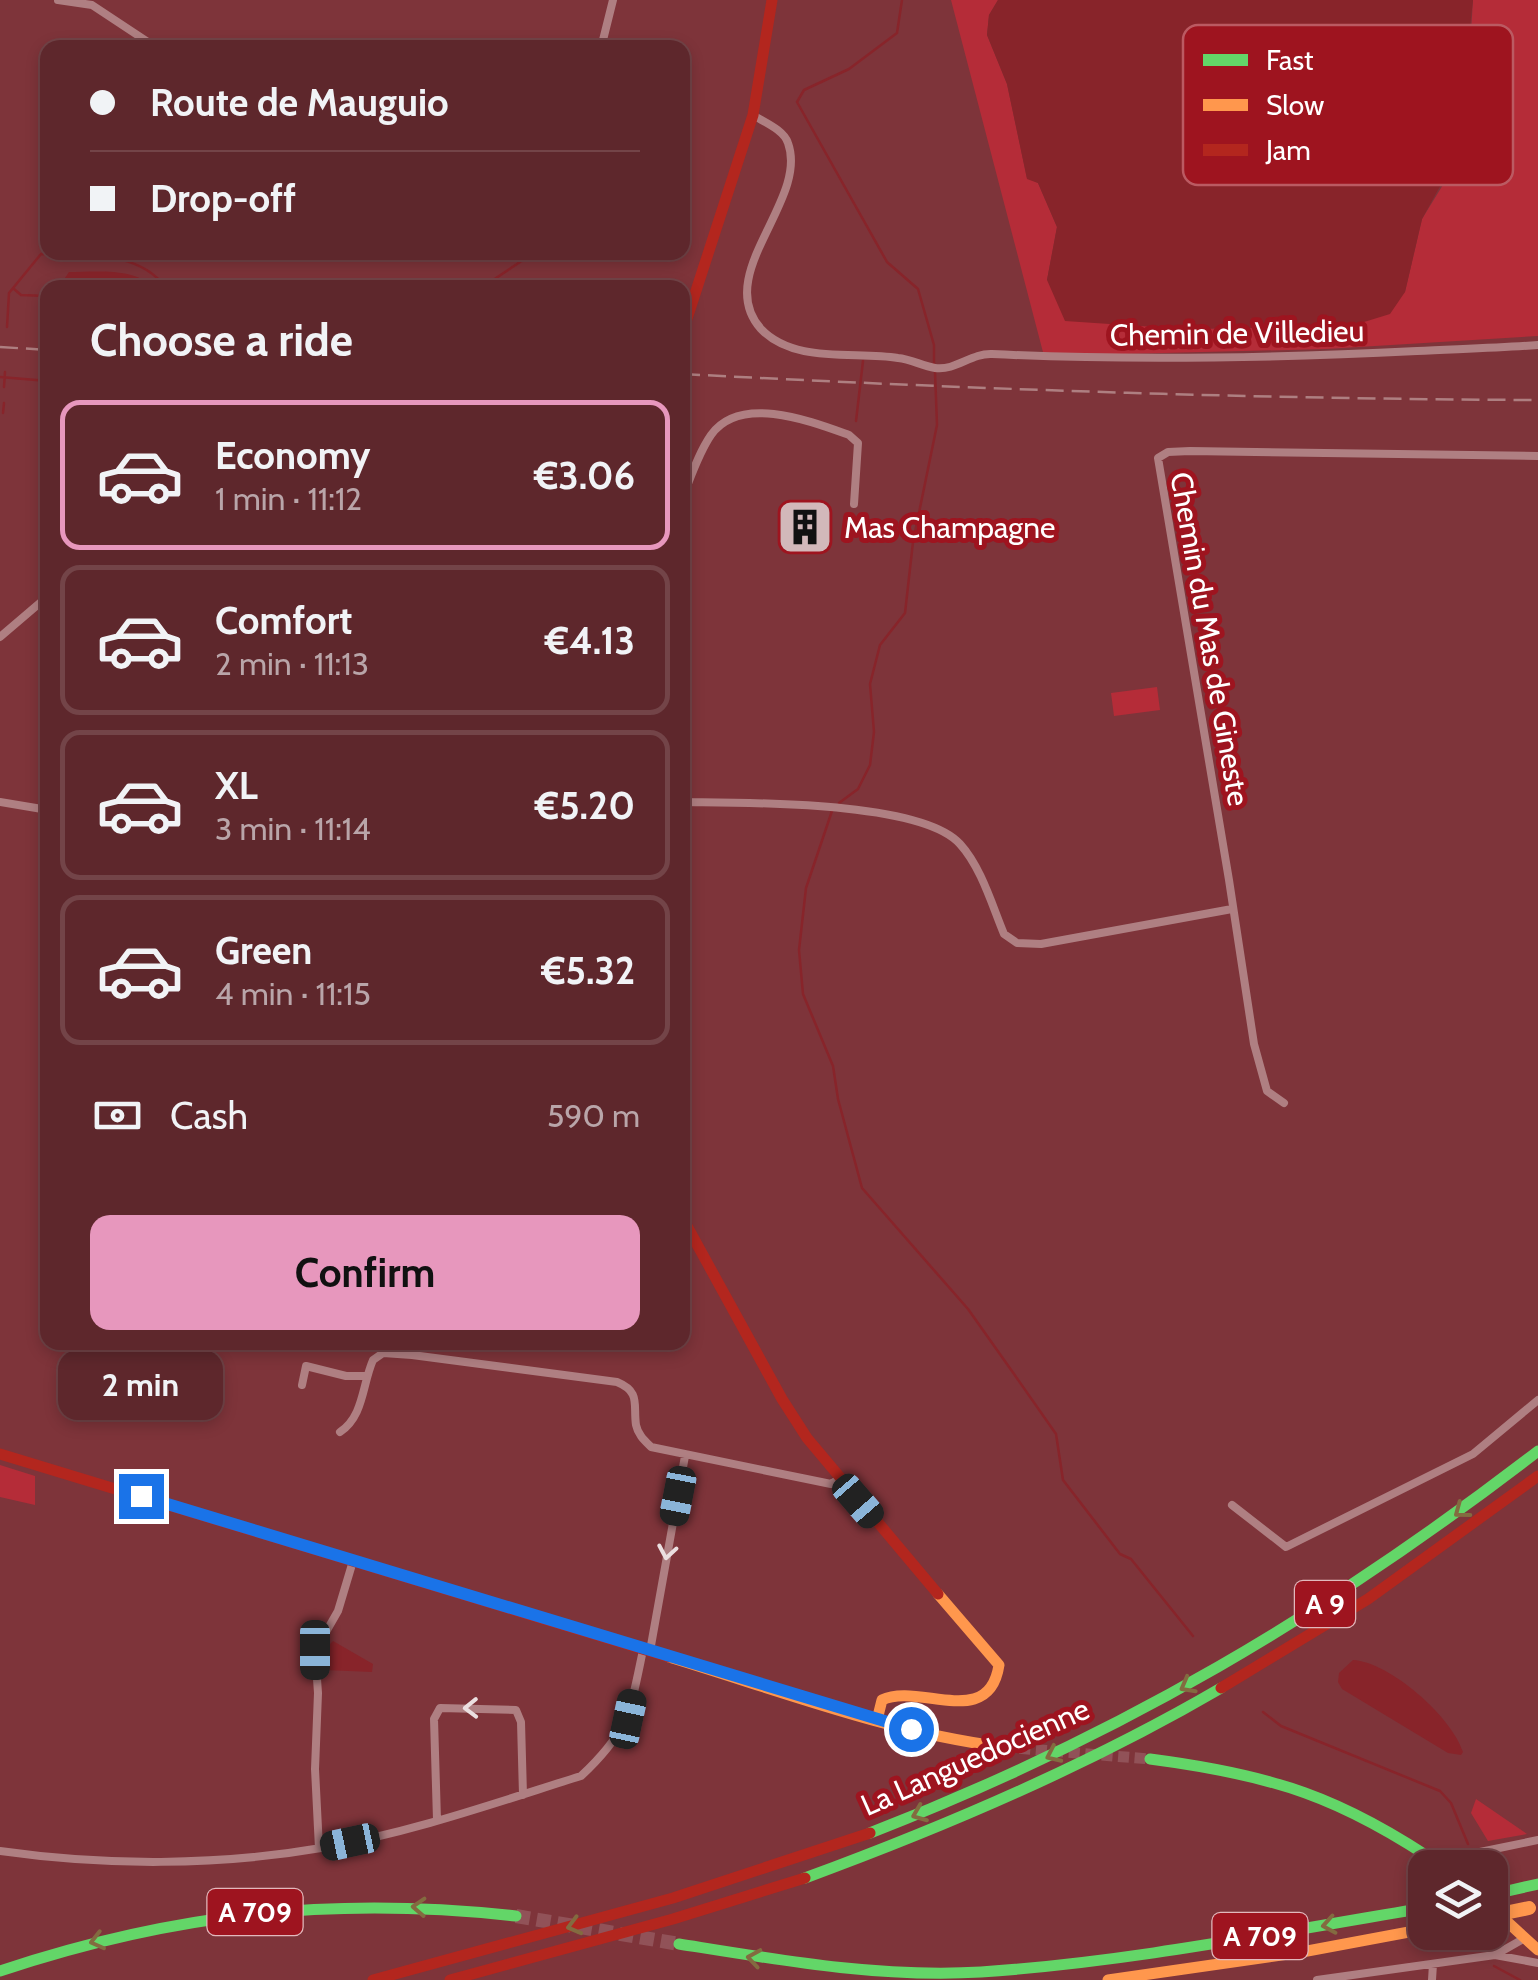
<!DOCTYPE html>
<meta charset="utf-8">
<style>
body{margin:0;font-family:Cabin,sans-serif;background:#642f34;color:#f1f3f6;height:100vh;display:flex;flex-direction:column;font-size:38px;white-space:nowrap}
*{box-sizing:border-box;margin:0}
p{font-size:32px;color:#b9a5a9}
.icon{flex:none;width:55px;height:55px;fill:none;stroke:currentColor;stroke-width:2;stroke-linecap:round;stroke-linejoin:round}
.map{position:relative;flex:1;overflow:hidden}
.sheet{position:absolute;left:40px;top:280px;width:650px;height:1070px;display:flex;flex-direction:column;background:#5e272c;border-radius:20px;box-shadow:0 5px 15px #0003,0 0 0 2px #734448}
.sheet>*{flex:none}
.banner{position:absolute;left:40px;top:40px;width:650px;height:220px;border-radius:20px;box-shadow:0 5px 15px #0003,0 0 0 2px #734448;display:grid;align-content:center;height:220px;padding:0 50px;background:#5e272c}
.tools{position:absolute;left:1408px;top:1850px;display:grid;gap:20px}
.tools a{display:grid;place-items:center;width:100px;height:100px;border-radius:20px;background:#5e272c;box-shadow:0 5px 15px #0003,0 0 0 2px #734448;font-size:50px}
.end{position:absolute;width:45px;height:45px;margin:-22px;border:12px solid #1a73e8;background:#fff;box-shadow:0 0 0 5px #fff}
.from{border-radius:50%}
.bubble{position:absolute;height:70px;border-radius:20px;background:#5e272c;box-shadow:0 5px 15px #0003,0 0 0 2px #734448;font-size:32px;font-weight:700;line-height:70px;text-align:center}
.car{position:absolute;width:30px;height:60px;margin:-30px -15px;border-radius:12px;box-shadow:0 0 8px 2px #0007;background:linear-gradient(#222 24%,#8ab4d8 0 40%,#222 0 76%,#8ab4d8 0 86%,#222 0)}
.banner b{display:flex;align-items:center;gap:35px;height:95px;font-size:38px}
.banner b+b{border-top:2px solid #734448}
.banner i{width:25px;height:25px;background:#f1f3f6}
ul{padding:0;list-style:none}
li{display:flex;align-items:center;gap:30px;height:150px;margin:0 20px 15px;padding:0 30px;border:5px solid #734448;border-radius:20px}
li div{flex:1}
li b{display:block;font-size:38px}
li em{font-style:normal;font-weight:700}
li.current{border-color:#e797bd}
li>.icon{width:90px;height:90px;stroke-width:1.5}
h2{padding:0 50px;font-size:45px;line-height:120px}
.pay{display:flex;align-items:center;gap:25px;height:110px;padding:0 50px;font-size:38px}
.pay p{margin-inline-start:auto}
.primary-button{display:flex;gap:20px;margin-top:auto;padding:20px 50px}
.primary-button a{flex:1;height:115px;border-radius:20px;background:#e797bd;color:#111;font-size:40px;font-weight:700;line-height:115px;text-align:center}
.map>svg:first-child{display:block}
</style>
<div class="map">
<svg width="1538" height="1980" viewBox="0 0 1538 1980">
<rect width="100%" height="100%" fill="#7e343a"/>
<path fill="#b52c38" d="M951,0h47l-9,15 -2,20 20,49 20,94 11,5 19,44 -10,53 137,49 167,-3 54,-34 17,-73 27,-44 21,-127 3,-48h65v336l-212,13 -282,7z
M1157,687l3,23 -46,6 -3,-23z
M0,1465l35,11v29l-35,-8z
M1476,1799l51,35 -39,7 -17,-28z"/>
<path fill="#88242a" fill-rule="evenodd" d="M998,0h475l-18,159 -33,60 -17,73 -15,22 -39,12 -167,3 -119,-8 -18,-41 10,-53 -19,-44 -11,-4 -20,-95 -20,-49 2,-20zM1298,147l43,9 -5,26 -44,-2 -10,-24z
M69,272c24,0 67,-5 82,15h-92z
M333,1641l40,23 -1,8 -47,-2v-21z
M1353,1660c37,2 99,57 110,92l-2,3 -13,-2 -106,-64 -4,-7 1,-9z"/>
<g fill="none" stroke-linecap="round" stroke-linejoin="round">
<path stroke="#88242a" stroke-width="2.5" d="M902,0l-5,33 -48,36 -45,21 -7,12 90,160 31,27 16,56v19
M481,288l54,-36
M14,289l7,6 25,1
M7,327l2,-34 32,-39c43,3 97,-5 125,34
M0,377l48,4
M4,387l1,-15
M3,413l1,-10
M856,421l7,-60
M839,803l19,-14 12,-24 4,-33 -4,-48 10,-39 25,-32 8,-71 24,-117 -2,-53
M833,808l-27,80 -7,62 4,44 30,72 5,33 24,89 106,121 46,65 42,60 7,46 57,74 11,5 62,77
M1263,1712l18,14 159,65 11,12 17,41
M1494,1966l26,14"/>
<path stroke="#915258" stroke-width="11" stroke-dasharray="11 5.5" stroke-linecap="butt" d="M1003,1747l147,12"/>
<path stroke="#915258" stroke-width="14" stroke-dasharray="14 7" stroke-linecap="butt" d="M516,1916l163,28"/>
<path stroke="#af7f82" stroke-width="8" d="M58,0l34,5 65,43
M601,48l12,-48
M753,115c11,7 31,15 35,28 21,58 -76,131 -27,186 33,35 94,22 137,29 13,1 24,8 37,10 21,3 36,-15 57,-14 142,7 283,4 425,-3 40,-2 81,-3 121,-6
M543,256v-4
M682,499c9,-22 16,-45 29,-64 29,-41 99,-14 138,0l9,8 -4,61
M0,637l48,-41
M0,802l48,8
M682,802c60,1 239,-2 278,42 21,23 32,61 44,90l13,9 24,1 191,-35
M1284,1103l-17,-12 -13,-47 -25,-164 -71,-422 10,-6 22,-1 348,5
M302,1385l4,-19 40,10h20
M340,1432c24,-16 22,-47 33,-72l10,-7 29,2 205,27c24,10 16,22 19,43 2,10 9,16 15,22l180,37 8,-5
M1232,1505l54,42 187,-93 65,-54
M650,1651l35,-195
M437,1820l-3,-101 6,-11 76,2 5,12 2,73
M319,1848l-4,-79 3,-76 -3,-42 23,-40 15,-50
M0,1851c105,15 217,15 321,-3 89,-15 174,-45 260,-72 48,-45 49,-64 62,-126
M1461,1868l19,-16 58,-12
M1495,1955l30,-17
M1317,1980l178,-25 43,8
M1432,1980l1,-16"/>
<path stroke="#63d668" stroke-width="11" d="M1150,1759c123,16 192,38 295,109
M870,1833c248,-96 458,-220 668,-382
M805,1878c144,-53 284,-113 416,-190
M1490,1895l48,-11
M679,1944c100,16 201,34 302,28 149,-10 297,-40 444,-64
M0,1971c174,-58 334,-75 516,-55"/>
<path stroke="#ff974d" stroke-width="11" d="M669,1657c109,33 221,76 334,90
M877,1720l5,-20c36,-18 107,31 117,-35l-61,-71
M1490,1906l48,44
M1108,1980l194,-28 123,-23"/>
<path stroke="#b3261e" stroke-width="11" d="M682,334l71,-219 19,-115
M682,1217l100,182 25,39 131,156
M0,1454l669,203
M1221,1688l147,-89 170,-123
M373,1980l300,-82 197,-65
M450,1980l223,-61 132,-41"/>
<path stroke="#ae7f81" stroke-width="2.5" stroke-dasharray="18 8" stroke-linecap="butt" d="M0,347l48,3
M682,374c286,15 570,25 856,26"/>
<path stroke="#ff974d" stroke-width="14" d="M1490,1916l39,-8"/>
</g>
<defs><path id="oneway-chevron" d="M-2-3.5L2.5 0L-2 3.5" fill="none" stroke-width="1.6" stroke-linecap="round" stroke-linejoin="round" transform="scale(2.5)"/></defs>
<g stroke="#836b40">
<use href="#oneway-chevron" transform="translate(1461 1511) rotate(143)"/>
<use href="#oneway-chevron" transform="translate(1187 1686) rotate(151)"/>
<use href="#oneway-chevron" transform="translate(1053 1755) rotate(155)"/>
<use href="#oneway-chevron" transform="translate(919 1814) rotate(158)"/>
<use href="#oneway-chevron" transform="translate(419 1907) rotate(-177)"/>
<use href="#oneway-chevron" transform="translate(1329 1925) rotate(170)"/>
<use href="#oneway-chevron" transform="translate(574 1926) rotate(165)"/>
<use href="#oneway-chevron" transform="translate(97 1941) rotate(166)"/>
<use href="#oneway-chevron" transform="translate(754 1958) rotate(-171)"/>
</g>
<g stroke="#ebdfe0">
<use href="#oneway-chevron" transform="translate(667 1552) rotate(100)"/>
<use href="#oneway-chevron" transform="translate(471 1708) rotate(179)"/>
</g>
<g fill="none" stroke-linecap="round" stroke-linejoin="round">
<path stroke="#1a73e8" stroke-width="12" d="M141,1496l770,233"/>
</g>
<defs>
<g id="building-square" transform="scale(2.875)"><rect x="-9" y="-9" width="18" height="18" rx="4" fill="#d2b8ba" stroke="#9e141f"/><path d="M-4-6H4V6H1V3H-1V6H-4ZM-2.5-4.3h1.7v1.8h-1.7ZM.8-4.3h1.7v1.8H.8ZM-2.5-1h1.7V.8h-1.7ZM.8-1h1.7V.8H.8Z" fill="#111"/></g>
</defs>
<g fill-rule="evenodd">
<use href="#building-square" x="805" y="527"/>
</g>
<g text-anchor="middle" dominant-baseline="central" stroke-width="10" stroke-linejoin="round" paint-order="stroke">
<g fill="#9e141f" stroke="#e2b8bc" stroke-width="2.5">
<rect x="1295" y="1581" width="60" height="46" rx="8"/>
<rect x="207.5" y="1889" width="95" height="46" rx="8"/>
<rect x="1212.5" y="1913" width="95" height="46" rx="8"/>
</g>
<g font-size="28" font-weight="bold" fill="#fff">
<text x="1325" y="1604">A 9</text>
<text x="255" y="1912">A 709</text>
<text x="1260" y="1936">A 709</text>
</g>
<g font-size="30" fill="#fff" stroke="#9e141f">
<text transform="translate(1237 333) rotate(-1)">Chemin de Villedieu</text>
<text transform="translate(1210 639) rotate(80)">Chemin du Mas de Gineste</text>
<text transform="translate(975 1757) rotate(-24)">La Languedocienne</text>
</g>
<g font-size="30" fill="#fff" stroke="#9e141f" text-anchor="start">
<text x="844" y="527">Mas Champagne</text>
</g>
</g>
<rect x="1183" y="25" width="330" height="160" rx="15" fill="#9e141f" stroke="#bb5a62" stroke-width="2.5"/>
<rect x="1203" y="54" width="45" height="12" fill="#63d668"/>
<rect x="1203" y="99" width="45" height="12" fill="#ff974d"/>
<rect x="1203" y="144" width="45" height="12" fill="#b3261e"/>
<g font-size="28" fill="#fff">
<text x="1266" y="70">Fast</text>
<text x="1266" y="115">Slow</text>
<text x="1266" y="160">Jam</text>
</g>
</svg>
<div class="tools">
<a><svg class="icon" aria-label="layers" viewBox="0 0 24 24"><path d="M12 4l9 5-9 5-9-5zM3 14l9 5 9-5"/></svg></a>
</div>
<i class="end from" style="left:911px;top:1729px"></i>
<i class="end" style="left:141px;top:1496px"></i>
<div class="bubble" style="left:58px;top:1350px;width:165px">2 min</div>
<i class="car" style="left:678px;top:1496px;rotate:191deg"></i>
<i class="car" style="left:858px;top:1501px;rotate:139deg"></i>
<i class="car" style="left:315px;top:1650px;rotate:180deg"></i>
<i class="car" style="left:628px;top:1719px;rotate:12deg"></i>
<i class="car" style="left:350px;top:1842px;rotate:258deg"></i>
<div class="banner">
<b><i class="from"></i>Route de Mauguio</b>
<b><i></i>Drop-off</b>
</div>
<section class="sheet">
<h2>Choose a ride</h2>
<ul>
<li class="current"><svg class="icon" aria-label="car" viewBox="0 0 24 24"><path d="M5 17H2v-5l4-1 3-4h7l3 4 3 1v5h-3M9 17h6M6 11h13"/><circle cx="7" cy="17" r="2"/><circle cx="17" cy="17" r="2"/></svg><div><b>Economy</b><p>1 min · 11:12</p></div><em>€3.06</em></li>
<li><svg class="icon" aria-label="car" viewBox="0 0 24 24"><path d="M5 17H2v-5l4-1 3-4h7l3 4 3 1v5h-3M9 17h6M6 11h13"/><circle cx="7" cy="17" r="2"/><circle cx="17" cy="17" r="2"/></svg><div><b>Comfort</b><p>2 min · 11:13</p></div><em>€4.13</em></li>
<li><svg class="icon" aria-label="car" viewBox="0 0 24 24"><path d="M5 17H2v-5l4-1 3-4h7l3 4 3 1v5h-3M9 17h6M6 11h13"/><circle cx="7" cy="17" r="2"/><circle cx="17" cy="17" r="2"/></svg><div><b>XL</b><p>3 min · 11:14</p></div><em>€5.20</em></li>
<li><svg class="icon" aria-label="car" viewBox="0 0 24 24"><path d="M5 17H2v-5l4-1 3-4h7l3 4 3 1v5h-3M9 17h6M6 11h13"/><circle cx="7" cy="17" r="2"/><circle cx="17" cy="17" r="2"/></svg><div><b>Green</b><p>4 min · 11:15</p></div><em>€5.32</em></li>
</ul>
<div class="pay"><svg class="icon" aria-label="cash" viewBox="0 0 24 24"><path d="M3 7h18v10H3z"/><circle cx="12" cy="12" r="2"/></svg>Cash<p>590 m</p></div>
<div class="primary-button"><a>Confirm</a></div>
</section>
</div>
